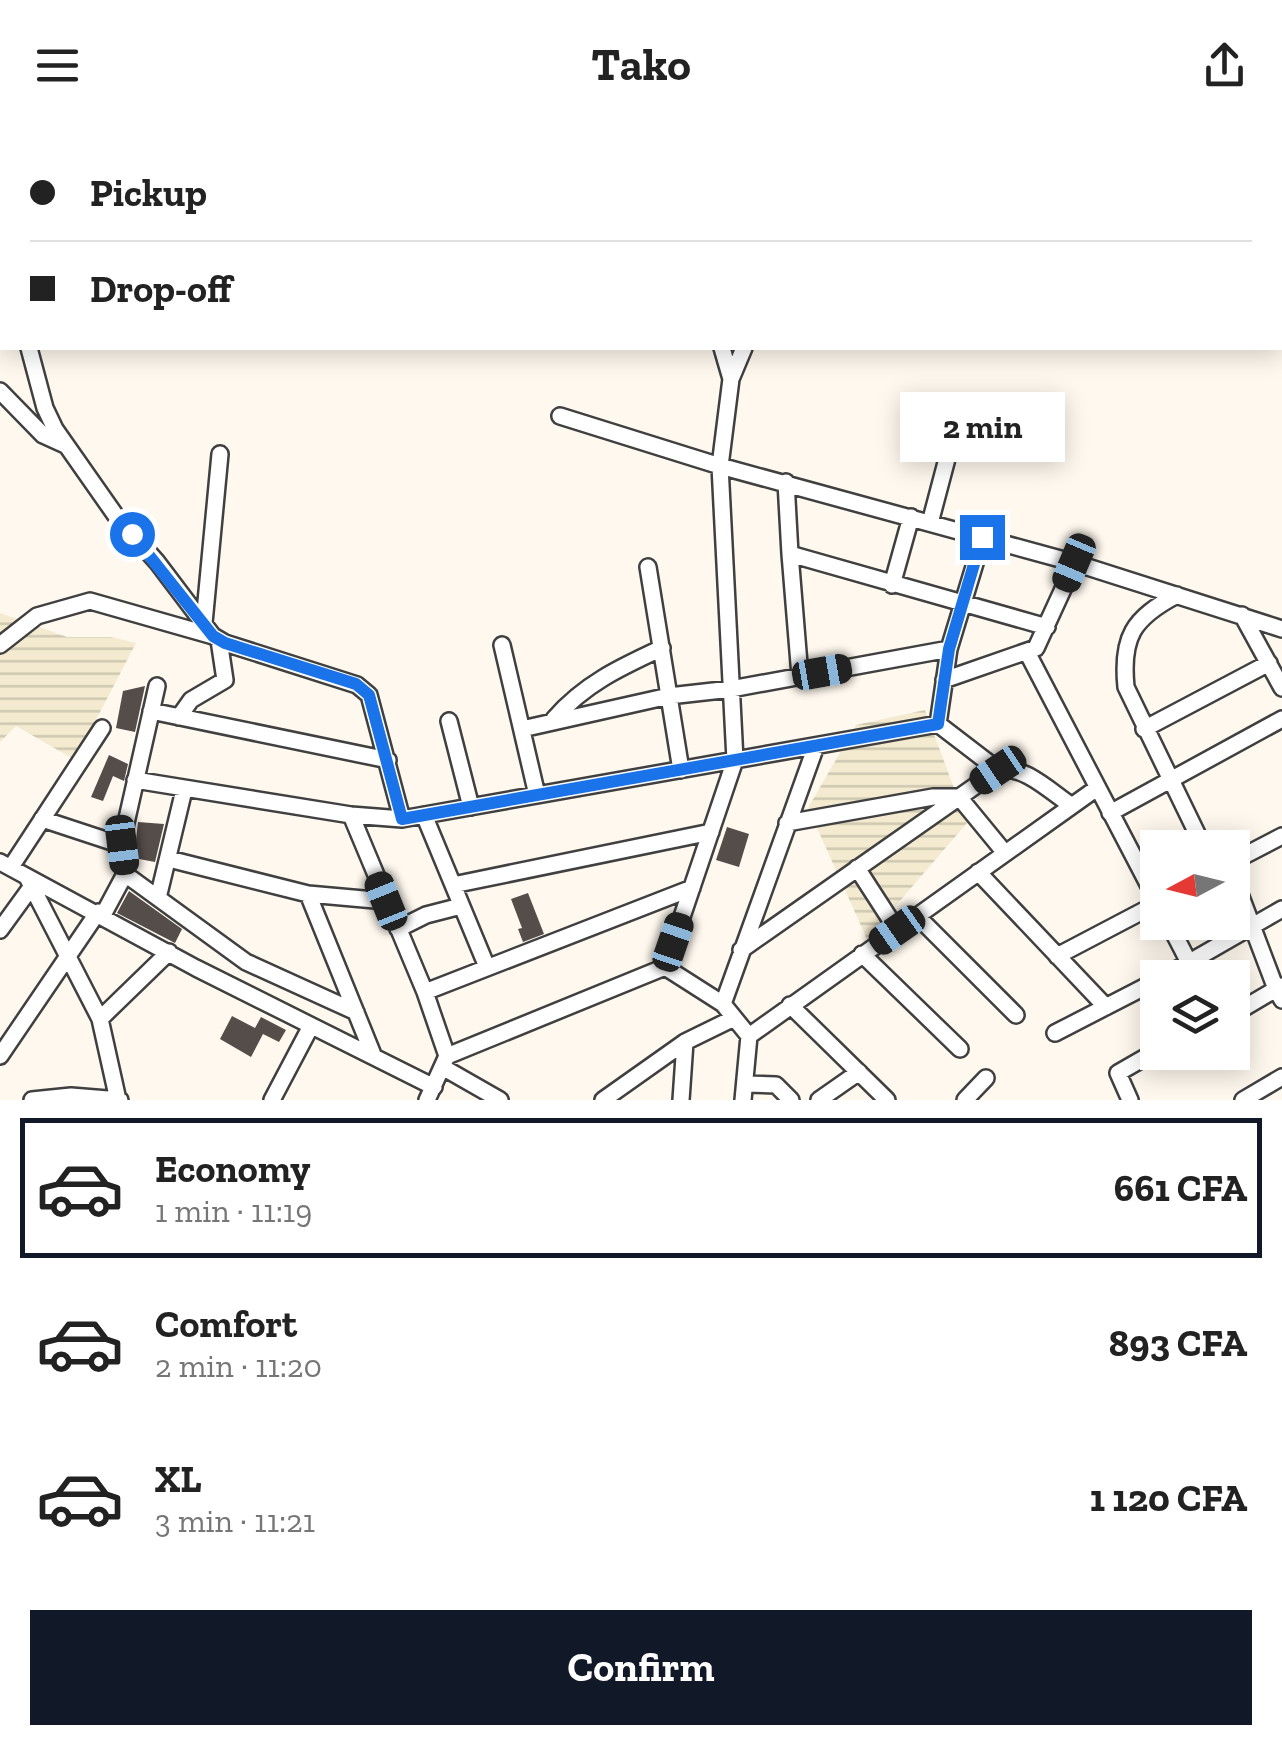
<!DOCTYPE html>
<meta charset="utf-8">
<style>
body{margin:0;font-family:"Zilla Slab",serif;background:#f2f2f2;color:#222;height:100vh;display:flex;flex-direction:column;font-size:38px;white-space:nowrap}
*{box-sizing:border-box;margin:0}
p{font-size:32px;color:#767676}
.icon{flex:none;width:55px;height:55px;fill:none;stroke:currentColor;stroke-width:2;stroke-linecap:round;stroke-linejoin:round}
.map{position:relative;height:970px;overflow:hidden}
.sheet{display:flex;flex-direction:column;background:#fff;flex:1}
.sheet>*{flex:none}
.top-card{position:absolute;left:0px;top:0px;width:1282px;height:220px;box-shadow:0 5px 25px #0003;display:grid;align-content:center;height:220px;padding:0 30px;background:#fff}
.needle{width:65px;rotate:263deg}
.controls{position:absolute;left:1140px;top:700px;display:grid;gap:20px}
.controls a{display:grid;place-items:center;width:110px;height:110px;border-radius:0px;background:#fff;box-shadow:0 5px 25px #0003;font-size:50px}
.end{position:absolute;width:45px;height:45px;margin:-22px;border:12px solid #1a73e8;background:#fff;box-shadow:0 0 0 5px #fff}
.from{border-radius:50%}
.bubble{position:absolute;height:70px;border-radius:0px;background:#fff;box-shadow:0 5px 25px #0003;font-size:32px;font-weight:800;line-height:70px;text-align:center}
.car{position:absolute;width:30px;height:60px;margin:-30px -15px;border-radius:12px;box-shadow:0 0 8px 2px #0007;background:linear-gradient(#222 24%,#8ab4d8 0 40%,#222 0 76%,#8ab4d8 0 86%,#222 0)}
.top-card b{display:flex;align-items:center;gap:35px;height:95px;font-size:38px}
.top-card b+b{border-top:2px solid #e0e0e0}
.top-card i{width:25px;height:25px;background:#222}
ul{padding:18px 0 0;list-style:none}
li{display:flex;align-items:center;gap:30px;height:140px;margin:0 20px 15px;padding:0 10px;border:5px solid transparent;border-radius:0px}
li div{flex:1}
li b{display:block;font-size:38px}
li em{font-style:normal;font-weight:800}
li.current{border-color:#111827}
li>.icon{width:90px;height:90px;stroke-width:1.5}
.cta{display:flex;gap:20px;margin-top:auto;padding:20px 30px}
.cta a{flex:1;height:115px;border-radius:0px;background:#111827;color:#fff;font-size:40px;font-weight:800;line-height:115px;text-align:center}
header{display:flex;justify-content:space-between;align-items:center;height:130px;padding:0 30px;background:#fff;font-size:45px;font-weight:800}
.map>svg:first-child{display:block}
</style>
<header><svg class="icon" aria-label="menu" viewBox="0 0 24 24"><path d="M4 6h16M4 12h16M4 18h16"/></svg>Tako<svg class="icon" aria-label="share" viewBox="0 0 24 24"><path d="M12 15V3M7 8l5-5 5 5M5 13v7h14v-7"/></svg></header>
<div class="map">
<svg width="1282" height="970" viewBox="0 0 1282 970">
<defs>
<pattern id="farmland-rules" width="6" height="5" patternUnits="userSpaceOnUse" patternTransform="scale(2.5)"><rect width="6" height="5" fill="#f3ead0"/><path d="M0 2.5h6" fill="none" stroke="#cfc8b1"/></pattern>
</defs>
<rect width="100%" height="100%" fill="#fef8ee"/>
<path fill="url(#farmland-rules)" d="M0,483l67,24h44l25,6 -61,117 -59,-34 -16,16z
M925,580l42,113 -100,116 -59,-131 48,-83z"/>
<path fill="#554d4a" d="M145,556l-10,46 -19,-4 7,-37z
M109,625l19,9 -4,17 -11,-5 -10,25 -12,-4z
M138,692l26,2 -9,38 -21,-4z
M727,697l22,7 -10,33 -23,-7z
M129,761l53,38 -7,14 -58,-30z
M528,763l16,41 -21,8 -5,-13 4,-1 -11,-29z
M232,886l23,12 6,-11 25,13 -7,12 -16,-8 -12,23 -31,-18z"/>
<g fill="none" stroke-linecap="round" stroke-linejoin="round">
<g stroke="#404040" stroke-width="20">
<path id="minor" d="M65,0l2,2
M29,218l16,60 10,21 61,87 41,46 56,74 12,7 132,42 12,10 33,124
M722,218l9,31
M0,261l43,44 22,10
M560,286l160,50 355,97 207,66
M786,352l4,72 257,73
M930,393l32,-121
M790,424l10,122
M648,437l33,203
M892,455l19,-68
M1177,465c-44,23 -56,42 -51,92l78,161
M1242,485l40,73
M204,493l16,-169
M0,515l37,-29 53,-15 123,35
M502,515l35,150
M1027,522l131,251
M944,550l92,-32 39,-85
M151,581l237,49
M179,587l12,-17 34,-20 -6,-40
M554,589c30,-35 67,-52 108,-71
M449,591l22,86
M938,594l11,-75 34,-112
M522,599l147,-33 62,-7 218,-40
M1144,599l125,-66
M135,650l216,35 51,4 536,-95 60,46
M1110,683l172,-94
M351,685l74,177 22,64 -20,44
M424,685l63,152
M42,689l79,26
M787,693l146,-26h26l46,56
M169,729l139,35 78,7
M0,732l196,106 238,119
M1232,732l50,-26
M11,737l91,-139
M857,738l40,62
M978,742l128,135
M1232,743l44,116 6,-3
M125,744l121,88 110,50
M27,747l73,142 18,81
M453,755l258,-53
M308,764l66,163
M158,768l26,-108
M103,785l22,-41 -4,-29 36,-159
M917,786l99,99
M1168,792l29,56
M398,799l28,-14 35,-9
M0,800l32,-44
M741,820l257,-180c25,-6 53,22 74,36
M862,824l98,95
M1057,826l101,-53
M665,837l58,37 26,32 -6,64
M1162,848l120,-69
M425,862l267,-104
M723,874l93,-258
M790,875l97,95
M1232,885l44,-26 6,11
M100,889l69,-67
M1055,903l103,-53
M749,906l348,-248
M0,926l98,-144
M447,926l218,-89 70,-207 -15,-294 11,-87 13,-31
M444,938l56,32
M745,954l31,1 15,15
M32,970l39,-4 49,4
M272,970l39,-74
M603,970l82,-58 49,-24
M681,970l4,-58
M819,970l40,-28
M965,970l21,-22
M1130,970l-12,-27 40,-23
M1243,970l39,-23"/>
</g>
<use href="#minor" stroke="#fff" stroke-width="15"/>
</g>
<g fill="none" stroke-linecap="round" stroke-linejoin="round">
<path stroke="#1a73e8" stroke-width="12" d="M132,404l81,102 12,7 131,41 13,11 33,124 536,-95 11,-75 33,-112"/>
</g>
</svg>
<div class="controls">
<a><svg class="needle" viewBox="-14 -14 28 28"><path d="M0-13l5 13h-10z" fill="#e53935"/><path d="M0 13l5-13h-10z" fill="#767676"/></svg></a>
<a><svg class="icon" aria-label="layers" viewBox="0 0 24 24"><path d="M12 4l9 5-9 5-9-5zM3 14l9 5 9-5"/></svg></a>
</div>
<i class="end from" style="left:132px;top:404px"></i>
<i class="end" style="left:982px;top:407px"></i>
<div class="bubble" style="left:900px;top:262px;width:165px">2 min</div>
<i class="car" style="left:1074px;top:433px;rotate:203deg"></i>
<i class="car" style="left:822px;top:542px;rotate:80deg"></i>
<i class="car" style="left:998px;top:640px;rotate:236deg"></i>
<i class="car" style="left:122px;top:715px;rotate:173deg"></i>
<i class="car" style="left:386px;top:771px;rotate:338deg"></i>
<i class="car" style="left:897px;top:800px;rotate:235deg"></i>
<i class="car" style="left:673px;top:812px;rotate:19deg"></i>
<div class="top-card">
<b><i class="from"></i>Pickup</b>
<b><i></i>Drop-off</b>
</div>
</div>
<section class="sheet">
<ul>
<li class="current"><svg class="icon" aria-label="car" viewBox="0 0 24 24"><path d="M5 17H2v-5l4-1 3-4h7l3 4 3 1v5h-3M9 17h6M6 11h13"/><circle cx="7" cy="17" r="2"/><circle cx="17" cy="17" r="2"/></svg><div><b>Economy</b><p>1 min · 11:19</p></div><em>661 CFA</em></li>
<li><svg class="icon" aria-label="car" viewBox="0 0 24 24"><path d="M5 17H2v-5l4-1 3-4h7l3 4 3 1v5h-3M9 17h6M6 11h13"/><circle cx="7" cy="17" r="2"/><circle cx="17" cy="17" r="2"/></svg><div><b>Comfort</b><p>2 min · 11:20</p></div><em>893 CFA</em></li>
<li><svg class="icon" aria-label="car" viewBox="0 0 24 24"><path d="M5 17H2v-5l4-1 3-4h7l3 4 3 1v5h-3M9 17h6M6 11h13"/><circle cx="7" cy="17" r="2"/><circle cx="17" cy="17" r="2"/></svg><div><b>XL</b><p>3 min · 11:21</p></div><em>1 120 CFA</em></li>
</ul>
<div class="cta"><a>Confirm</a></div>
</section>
